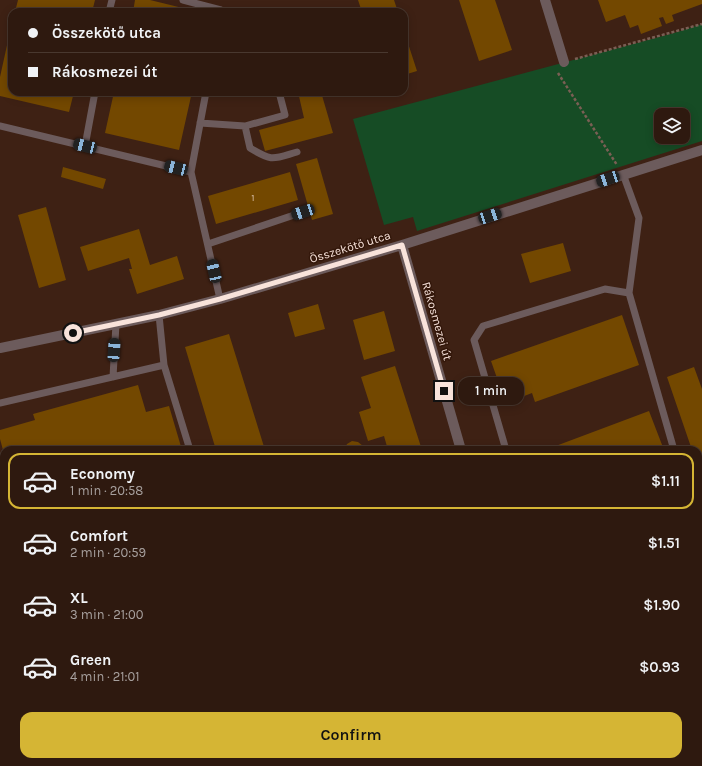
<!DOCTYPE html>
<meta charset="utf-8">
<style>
body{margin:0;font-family:Karla,sans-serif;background:#3a261d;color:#f1f3f6;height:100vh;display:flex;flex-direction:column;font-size:15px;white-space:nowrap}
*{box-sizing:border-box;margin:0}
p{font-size:13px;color:#a7a09e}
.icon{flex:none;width:22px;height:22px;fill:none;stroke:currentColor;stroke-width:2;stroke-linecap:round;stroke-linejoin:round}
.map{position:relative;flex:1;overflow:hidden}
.details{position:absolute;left:0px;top:446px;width:702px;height:320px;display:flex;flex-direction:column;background:#2e190f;border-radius:12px 12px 0 0;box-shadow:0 2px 10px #0003,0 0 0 1px #49382f}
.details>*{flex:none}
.banner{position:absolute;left:8px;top:8px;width:400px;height:88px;border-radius:12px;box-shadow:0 2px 10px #0003,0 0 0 1px #49382f;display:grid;align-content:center;height:88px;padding:0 20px;background:#2e190f}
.fabs{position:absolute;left:654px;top:108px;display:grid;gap:8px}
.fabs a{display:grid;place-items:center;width:36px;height:36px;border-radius:8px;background:#2e190f;box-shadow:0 2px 10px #0003,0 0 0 1px #49382f;font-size:20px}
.end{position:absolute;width:18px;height:18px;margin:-9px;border:5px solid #f8e3db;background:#111;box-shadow:0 0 0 2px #111}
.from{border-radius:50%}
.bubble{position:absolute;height:28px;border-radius:12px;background:#2e190f;box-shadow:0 2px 10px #0003,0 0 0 1px #49382f;font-size:13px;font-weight:600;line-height:28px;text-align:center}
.car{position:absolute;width:12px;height:24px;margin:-12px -6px;border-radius:5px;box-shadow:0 0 3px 1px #0007;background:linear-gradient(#222 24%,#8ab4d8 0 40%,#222 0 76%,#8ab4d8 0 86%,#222 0)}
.banner b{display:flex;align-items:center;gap:14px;height:38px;font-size:15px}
.banner b+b{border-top:1px solid #49382f}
.banner i{width:10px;height:10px;background:#f1f3f6}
ul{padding:7px 0 0;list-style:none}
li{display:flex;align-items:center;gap:12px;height:56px;margin:0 8px 6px;padding:0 12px;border:2px solid transparent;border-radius:12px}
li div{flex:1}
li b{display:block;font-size:15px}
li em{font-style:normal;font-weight:600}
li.on{border-color:#d5b534}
li>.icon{width:36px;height:36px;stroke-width:1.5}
.action{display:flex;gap:8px;margin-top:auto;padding:8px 20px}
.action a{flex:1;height:46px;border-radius:12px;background:#d5b534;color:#111;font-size:16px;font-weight:600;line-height:46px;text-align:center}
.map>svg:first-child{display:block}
</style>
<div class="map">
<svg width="702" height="766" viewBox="0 0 702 766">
<rect width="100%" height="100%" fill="#3e2114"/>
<path fill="#164c25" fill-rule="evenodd" d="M702,24v117l-285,90 -4,-14 -29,8 -31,-106 321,-86zM661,115h22v22h-22z
M0,661l4,15v86h23l1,4h-28z"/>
<path fill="#734800" d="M18,0h77l-3,12h-77z
M135,0h15l49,12h-66z
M358,0h36l4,12h-36z
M459,0h36l17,50 -33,11z
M598,0h104v4l-30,11 2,6 -8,3 -3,-7 -4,1 3,8 -21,8 -3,-9 -8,3 -5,-13 -19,7z
M11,27l1,65h62l-5,20 -69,-16v-19z
M404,31l13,40 -13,4z
M114,92h78l-13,58 -74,-17z
M298,92h23l12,41 -68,18 -6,-21 45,-12z
M317,158l16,56 -21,6 -16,-56z
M63,167l43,12 -3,10 -42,-12z
M290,172l8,28 -82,24 -8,-28z
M46,207l20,73 -27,8 -21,-73z
M139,229l11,36 27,-9 7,23 -47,15 -8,-25h3l-3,-11 -41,13 -8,-24z
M563,243l8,28 -41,12 -9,-29z
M318,304l7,25 -30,8 -7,-24z
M384,311l11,40 -31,9 -11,-40z
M622,315l17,50 -104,37 -3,-9 -18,7 -2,-5 -8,3 -13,-37z
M229,334l36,116h-49l-31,-103z
M395,366l27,84h-34l-4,-14 -16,5 -9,-29 12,-4 -10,-31z
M694,367l8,22v88l-4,-11v-16h-6l-25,-73z
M138,385l8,27 23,-6 13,44h-179l-3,-11v-9l35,-10 -2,-6z
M649,411l15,39h-119z
M352,441l6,1 5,4 2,4h-21l3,-6z
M698,632l4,11v123h-9l-1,-4h6z
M173,762h98l1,4h-98z
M330,762h39l2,4h-39z
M609,762h49l1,4h-48z"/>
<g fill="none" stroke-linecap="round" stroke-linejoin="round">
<path stroke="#7a5f54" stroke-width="2.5" stroke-dasharray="3 2" stroke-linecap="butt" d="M575,59l127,-35
M558,73l59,92
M0,757l2,9"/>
<path stroke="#6c5b5c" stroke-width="7" d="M183,0l38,10v2
M109,12l3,-12
M206,92l-15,80 29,127
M200,123l45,3 5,22c23,14 23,11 47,4
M0,126l191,46
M245,126l40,-11 -6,-23
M85,146l10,-54
M623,174l16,44 -10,75 45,157
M208,244l95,-32
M159,315l5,50 26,85
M113,377l3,-53
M0,403l164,-38
M506,450l-32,-110 9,-14 122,-37 24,4
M0,482l4,-1
M698,532l4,9
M0,536l4,-2
M0,555l4,16
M698,595l4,-3
M668,762l1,4"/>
<path stroke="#6c5b5c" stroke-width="10" d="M545,0l19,62
M402,245l59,205
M0,348l159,-33 61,-16 182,-54 300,-95
M552,762l1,4"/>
</g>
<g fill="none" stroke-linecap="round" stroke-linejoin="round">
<path stroke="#f8e3db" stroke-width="5" d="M73,333l86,-18 61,-16 182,-54 42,146"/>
</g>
<g text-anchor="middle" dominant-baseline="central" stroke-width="3" stroke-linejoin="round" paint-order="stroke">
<g font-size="10" fill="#d7bca4">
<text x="253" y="198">1</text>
</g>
<g font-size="12" fill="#f8e3db" stroke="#33170a">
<text transform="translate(350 247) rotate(-17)">Összekötő utca</text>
<text transform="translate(437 321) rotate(74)">Rákosmezei út</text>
</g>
</g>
</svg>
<div class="fabs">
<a><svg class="icon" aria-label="layers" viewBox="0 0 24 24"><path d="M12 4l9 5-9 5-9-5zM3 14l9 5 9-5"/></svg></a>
</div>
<i class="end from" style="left:73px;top:333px"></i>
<i class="end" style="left:444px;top:391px"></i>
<div class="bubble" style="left:458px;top:377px;width:66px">1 min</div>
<i class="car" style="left:85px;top:146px;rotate:284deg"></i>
<i class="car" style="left:176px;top:168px;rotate:284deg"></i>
<i class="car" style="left:608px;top:179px;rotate:252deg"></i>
<i class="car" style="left:303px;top:212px;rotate:252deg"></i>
<i class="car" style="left:490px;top:216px;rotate:72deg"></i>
<i class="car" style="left:214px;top:271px;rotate:347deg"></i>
<i class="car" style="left:114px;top:350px;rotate:4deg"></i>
<div class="banner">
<b><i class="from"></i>Összekötő utca</b>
<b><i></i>Rákosmezei út</b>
</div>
<section class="details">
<ul>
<li class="on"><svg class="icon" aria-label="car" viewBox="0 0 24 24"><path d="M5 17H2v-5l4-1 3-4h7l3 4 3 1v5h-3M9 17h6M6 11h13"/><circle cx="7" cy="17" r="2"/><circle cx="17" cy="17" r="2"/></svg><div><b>Economy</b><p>1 min · 20:58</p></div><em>$1.11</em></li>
<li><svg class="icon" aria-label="car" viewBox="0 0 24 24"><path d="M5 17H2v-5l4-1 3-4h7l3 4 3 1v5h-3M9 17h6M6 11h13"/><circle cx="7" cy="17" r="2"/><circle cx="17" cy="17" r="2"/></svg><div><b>Comfort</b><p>2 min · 20:59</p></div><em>$1.51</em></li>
<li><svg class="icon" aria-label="car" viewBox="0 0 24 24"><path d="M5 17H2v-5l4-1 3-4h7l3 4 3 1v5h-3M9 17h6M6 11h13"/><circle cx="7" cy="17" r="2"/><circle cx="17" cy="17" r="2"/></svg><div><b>XL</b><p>3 min · 21:00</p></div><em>$1.90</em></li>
<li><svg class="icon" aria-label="car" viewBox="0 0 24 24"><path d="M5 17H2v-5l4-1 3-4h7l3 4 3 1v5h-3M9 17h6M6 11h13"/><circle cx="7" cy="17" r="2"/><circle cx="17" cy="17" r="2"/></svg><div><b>Green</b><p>4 min · 21:01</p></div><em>$0.93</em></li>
</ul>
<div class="action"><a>Confirm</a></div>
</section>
</div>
